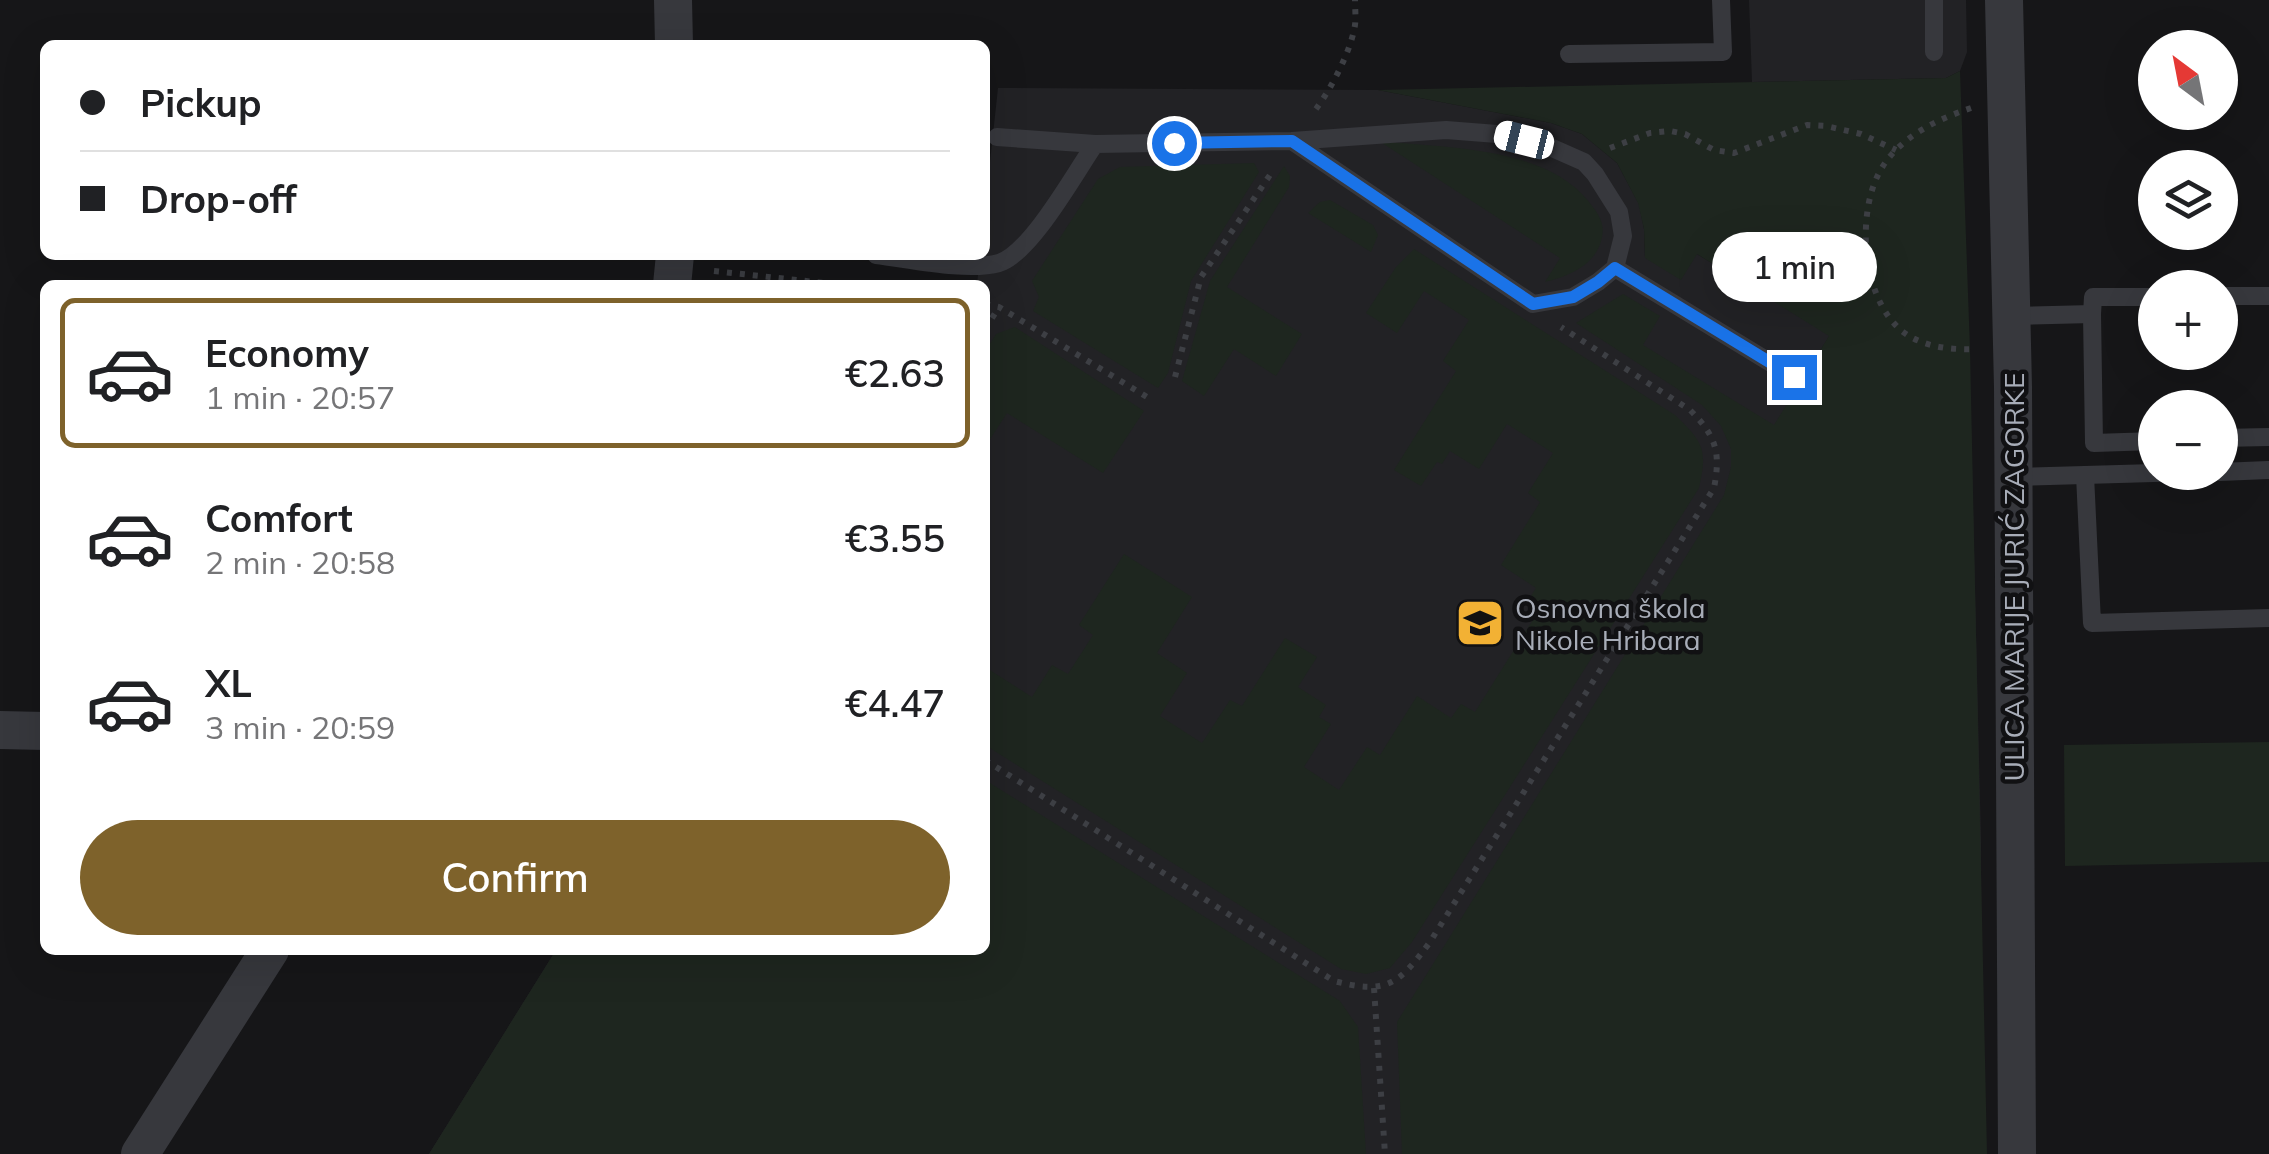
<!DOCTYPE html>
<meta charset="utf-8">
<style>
body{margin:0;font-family:Mulish,sans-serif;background:#f6f6f6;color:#202124;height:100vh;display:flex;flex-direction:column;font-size:38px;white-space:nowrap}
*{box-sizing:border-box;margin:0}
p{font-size:32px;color:#757577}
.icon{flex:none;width:55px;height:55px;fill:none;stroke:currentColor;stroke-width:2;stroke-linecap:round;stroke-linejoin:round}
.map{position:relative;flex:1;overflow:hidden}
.sheet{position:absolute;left:40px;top:280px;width:950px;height:675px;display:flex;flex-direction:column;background:#fff;border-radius:15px;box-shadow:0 10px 40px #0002}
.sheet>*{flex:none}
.hud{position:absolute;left:40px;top:40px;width:950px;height:220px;border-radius:15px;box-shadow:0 10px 40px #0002;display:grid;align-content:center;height:220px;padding:0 40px;background:#fff}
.needle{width:65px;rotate:328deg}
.fabs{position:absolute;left:2138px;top:30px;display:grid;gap:20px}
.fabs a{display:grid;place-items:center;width:100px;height:100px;border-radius:50%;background:#fff;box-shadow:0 10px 40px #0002;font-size:50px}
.end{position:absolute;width:45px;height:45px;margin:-22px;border:12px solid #1a73e8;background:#fff;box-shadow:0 0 0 5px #fff}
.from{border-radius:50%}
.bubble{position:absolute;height:70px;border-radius:35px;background:#fff;box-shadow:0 10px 40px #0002;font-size:32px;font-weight:600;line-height:70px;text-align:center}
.car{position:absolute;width:30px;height:60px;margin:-30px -15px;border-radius:12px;box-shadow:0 0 8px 2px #0007;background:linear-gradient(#fff 24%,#345 0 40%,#fff 0 76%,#345 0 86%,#fff 0)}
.hud b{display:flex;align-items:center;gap:35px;height:95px;font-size:38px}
.hud b+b{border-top:2px solid #e0e0e0}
.hud i{width:25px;height:25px;background:#202124}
ul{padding:18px 0 0;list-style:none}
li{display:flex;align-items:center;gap:30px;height:150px;margin:0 20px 15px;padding:0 20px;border:5px solid transparent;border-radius:15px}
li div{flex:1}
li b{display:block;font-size:38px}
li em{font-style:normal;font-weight:600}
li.selected{border-color:#7e622b}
li>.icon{width:90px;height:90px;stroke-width:1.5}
.cta{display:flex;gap:20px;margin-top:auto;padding:20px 40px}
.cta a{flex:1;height:115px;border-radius:60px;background:#7e622b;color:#fff;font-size:40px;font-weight:600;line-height:115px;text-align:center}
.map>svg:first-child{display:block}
</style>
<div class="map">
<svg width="2269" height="1154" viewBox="0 0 2269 1154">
<rect width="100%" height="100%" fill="#161618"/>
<path fill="#222225" d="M1749,0h217l1,52 -7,19 -14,7 -194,4z
M998,88l380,2 173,33 31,11 35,29 22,41 5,25 1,29 52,-4 133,81 -22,36 162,9 11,462 1,312h-1553l127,-204h429v-665h-8l3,-30h5v-47z"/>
<path fill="#1e261f" d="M1960,71l10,278 17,805h-585l-5,-132 327,-527 7,-28v-18l-10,-23 -19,-21 -126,-82 47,-29 37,22 -17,29 131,80 55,-89 -132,-82 -16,26 -36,-22 -1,-29 -6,-26 -21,-40 -35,-29 -31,-11 -173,-33 568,-12z
M1379,141c65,7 167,5 210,61 9,11 16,21 13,35 -5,28 -33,39 -57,45l15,-24z
M1254,163l5,9 -68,109 -23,92 -10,15 -125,-77 6,-14 -7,-16 66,-102 22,-12z
M1284,166l6,10 -1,11 -62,100 75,47 -26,42 -42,-27 -30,47 -22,-15 28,-100z
M1330,200l43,25 5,10 -7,17 -63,-39 12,-11z
M1414,249l261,166c28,27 33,34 24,73l-287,454 -22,26 -24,6 -25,-5 -356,-224v-78l47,30 20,-32 16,9 25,-39 -14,-10 45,-71 68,43 -35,56 30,20 -27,43 42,27 28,-43 12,6 43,-68 32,19 -19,30 28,18 -7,12 12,7 -27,43 35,23 28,-43 13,8 37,-59 34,22 10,-14 14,8 66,-105 -12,-8 7,-11 -35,-23 39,-63 -12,-9 25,-40 -46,-29 -28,45 -29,-18 -8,13 -5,-2 -16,24 -27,-16 62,-99 -13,-10 26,-41 -45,-29 -27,42 -31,-20 30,-46z
M1015,327l129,84 -41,62 -96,-60 -22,34v-95l11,-18z
M2269,742v120l-204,4 -1,-121z
M985,780l355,221 18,26 8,127h-937l127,-204h429z"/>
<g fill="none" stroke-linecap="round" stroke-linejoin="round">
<path stroke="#3d3f44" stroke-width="6" stroke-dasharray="5 8" stroke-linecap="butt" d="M1971,108c-33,11 -69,28 -88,58 -28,43 -22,132 19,165 20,16 48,19 73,18
M1316,109c15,-20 35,-58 39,-84 1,-8 0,-17 0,-25
M1610,148l40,-15 20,-2 15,3 29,16 20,3 73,-28 19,1 35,8 35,16
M714,271l129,14
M985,304l14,3 153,93
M985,329l14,-22
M1175,377l26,-100 73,-108
M985,760l349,221c53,14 65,3 96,-39l284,-454c7,-36 2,-52 -24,-78l-129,-83
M1374,988l11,166"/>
<path stroke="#37383d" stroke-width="18" d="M1934,0v52
M1569,54l154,-2 -2,-52
M997,137l98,7 197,-3 241,163 40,-7 25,-15 17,-14 8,-32 -4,-24 -24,-38 -11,-12 -34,-15 -53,-13 -51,-4 -154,11
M876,255c34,4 91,17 123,8 32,-10 76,-90 96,-119
M1615,268l179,109
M2220,296h49
M2155,297h-62l-1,17 2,129 61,-2
M2012,316l80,-2
M2220,438l49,-1
M2220,472l48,-2
M2085,475l7,148 177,-5
M2013,477l176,-5"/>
<path stroke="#37383d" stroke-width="38" d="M673,0l1,45
M2004,0l9,387 4,767
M672,285l3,-30
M0,730l45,1
M140,1154l130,-204"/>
</g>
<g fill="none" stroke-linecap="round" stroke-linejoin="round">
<path stroke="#1a73e8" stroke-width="12" d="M1174,143l118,-2 241,163 40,-7 25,-15 17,-14 179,109"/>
</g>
<defs>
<g id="school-square" transform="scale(2.5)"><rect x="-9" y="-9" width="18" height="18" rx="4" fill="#f2b134" stroke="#111113"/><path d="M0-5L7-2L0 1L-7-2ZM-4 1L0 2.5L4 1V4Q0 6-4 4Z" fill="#111"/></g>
</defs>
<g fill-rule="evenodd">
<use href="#school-square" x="1480" y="623"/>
</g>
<g text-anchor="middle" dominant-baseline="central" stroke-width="9" stroke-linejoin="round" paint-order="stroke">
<g font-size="28" fill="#a8adb8" stroke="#111113">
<text transform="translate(2013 577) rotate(-90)">ULICA MARIJE JURIĆ ZAGORKE</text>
</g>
<g font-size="28" fill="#a8adb8" stroke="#111113" text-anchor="start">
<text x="1515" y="607">Osnovna škola<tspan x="1515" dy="32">Nikole Hribara</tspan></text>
</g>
</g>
</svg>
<div class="fabs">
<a><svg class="needle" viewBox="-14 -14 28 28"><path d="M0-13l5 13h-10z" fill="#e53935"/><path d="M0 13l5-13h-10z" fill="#757577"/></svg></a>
<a><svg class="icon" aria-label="layers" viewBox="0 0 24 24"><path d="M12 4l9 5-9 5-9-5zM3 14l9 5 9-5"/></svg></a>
<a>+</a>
<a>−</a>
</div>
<i class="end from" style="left:1174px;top:143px"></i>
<i class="end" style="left:1794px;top:377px"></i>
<div class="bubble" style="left:1712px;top:232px;width:165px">1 min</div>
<i class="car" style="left:1524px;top:140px;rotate:284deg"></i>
<div class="hud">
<b><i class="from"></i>Pickup</b>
<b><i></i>Drop-off</b>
</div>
<section class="sheet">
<ul>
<li class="selected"><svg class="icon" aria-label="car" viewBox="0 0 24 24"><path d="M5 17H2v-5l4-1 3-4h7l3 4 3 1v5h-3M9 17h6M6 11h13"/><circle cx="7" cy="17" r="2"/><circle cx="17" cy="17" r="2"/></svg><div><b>Economy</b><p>1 min · 20:57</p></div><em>€2.63</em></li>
<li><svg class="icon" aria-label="car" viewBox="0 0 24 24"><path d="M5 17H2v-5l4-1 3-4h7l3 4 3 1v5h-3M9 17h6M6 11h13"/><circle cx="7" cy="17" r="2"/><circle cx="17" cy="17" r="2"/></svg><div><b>Comfort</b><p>2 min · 20:58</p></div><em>€3.55</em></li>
<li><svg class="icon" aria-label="car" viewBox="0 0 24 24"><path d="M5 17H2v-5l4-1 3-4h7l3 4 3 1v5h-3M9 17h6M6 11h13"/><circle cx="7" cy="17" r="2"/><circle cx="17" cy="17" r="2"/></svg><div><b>XL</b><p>3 min · 20:59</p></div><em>€4.47</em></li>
</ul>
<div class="cta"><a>Confirm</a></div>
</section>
</div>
